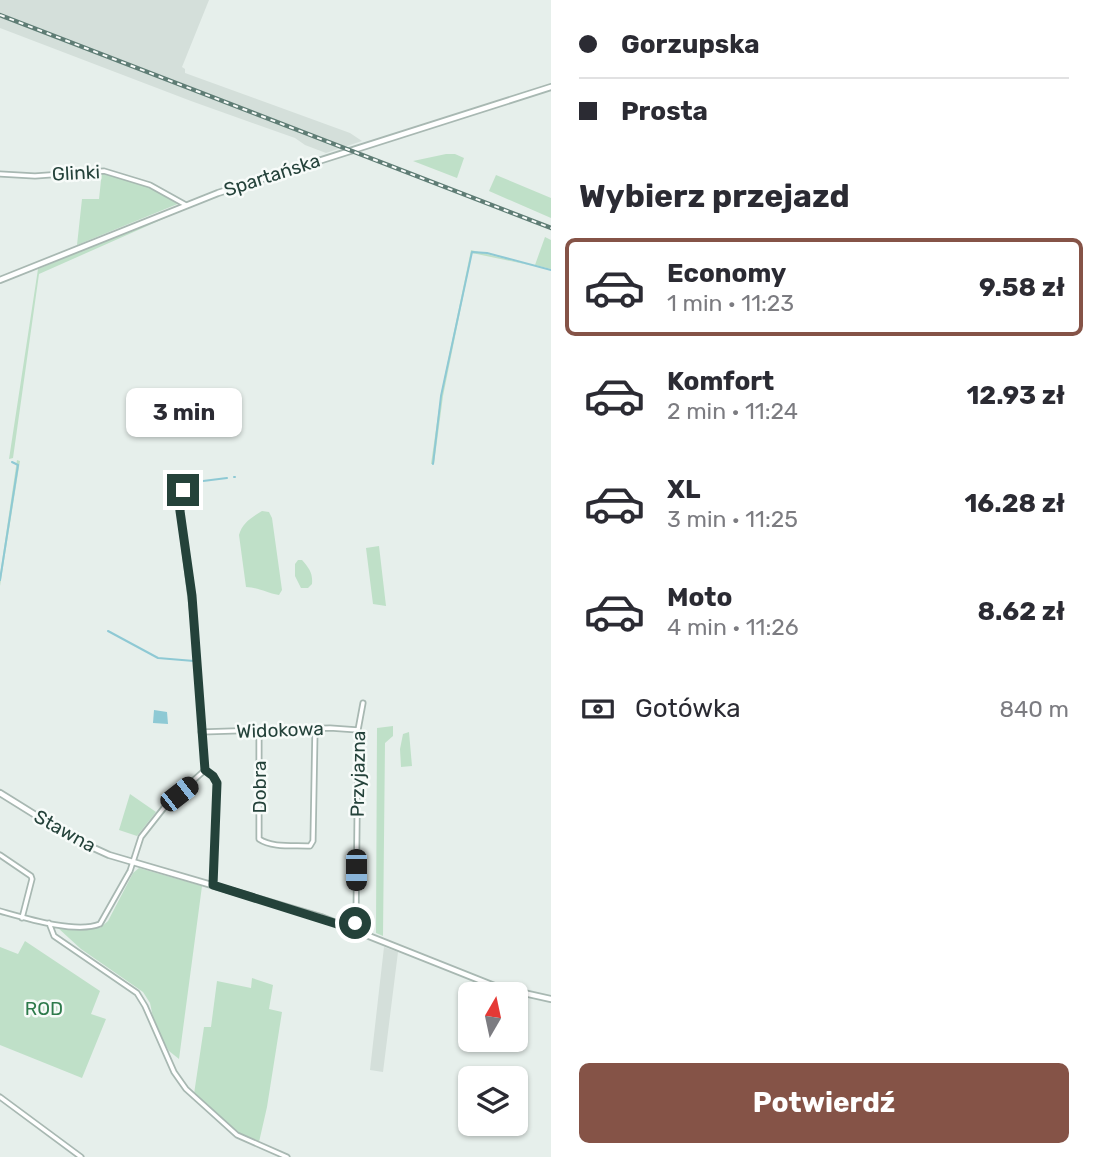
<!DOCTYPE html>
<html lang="pl">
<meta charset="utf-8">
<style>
body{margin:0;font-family:Rubik,sans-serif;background:#f7f7f7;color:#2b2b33;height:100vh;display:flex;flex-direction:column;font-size:26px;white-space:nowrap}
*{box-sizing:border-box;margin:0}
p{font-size:23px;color:#7c7c81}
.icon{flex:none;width:38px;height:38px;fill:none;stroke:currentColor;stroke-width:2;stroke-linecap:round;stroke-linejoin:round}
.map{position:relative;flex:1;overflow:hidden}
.sheet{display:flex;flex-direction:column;background:#fff;width:546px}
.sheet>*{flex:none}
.guide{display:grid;align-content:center;height:154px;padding:0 28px;background:#fff}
.needle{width:46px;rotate:9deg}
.controls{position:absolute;left:458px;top:982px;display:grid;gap:14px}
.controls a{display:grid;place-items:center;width:70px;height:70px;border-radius:10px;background:#fff;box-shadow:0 2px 5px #0004;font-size:35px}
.end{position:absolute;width:32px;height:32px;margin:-16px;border:9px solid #24423a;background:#fff;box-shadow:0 0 0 4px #fff}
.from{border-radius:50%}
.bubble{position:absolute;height:49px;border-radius:10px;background:#fff;box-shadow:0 2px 5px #0004;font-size:23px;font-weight:700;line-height:49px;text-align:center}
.car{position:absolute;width:21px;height:42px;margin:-21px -10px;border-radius:9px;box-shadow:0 0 5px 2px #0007;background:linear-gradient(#222 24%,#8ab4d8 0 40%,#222 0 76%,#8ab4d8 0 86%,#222 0)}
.guide b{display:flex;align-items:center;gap:24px;height:66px;font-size:26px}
.guide b+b{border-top:2px solid #e1e1e2}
.guide i{width:18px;height:18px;background:#2b2b33}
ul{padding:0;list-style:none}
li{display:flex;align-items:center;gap:21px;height:98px;margin:0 14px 10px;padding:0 14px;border:4px solid transparent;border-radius:10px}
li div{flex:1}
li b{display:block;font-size:26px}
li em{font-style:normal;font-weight:700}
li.selected{border-color:#855347}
li>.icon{width:63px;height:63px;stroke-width:1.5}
h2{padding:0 28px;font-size:32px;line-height:84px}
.pay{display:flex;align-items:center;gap:18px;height:77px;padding:0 28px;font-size:26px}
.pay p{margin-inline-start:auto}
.action{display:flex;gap:14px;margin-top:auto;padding:14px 28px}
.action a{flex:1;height:80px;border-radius:10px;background:#855347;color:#fff;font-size:28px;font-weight:700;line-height:80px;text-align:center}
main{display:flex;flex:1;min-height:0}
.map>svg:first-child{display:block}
</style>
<main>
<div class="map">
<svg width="551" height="1157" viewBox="0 0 551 1157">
<rect width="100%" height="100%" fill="#e6efeb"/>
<path fill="#d4dfda" d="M0,0h209l-27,67 3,2v4l165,60 12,8 -36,12 -21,-8 -10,-7 -104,-37 -191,-73z
M384,947l14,5 -15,120 -13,-2z"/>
<path fill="#bfe0c8" d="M446,154h9l9,4 -7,20 -44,-17z
M102,171c28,8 54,16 78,32l-103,42 5,-46h17z
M496,175l55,23v20l-62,-27z
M177,211h4l-142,63 -26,184 -4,1 29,-190z
M545,237l6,3v29l-16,-4z
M471,250l63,16 -62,-13 -29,143 -9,68h-3l10,-70z
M17,460l3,1 -20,125v-11z
M262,511l7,1 3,6 10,72 -3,5c-13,-2 -18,-7 -33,-8l-7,-52c3,-12 13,-18 23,-24z
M379,546l7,60 -13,-2 -7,-56z
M298,560h4c7,8 11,13 10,24l-4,4h-7l-6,-12v-12z
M393,726v10l-8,7 -2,193 -7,-3 1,-205z
M409,732l3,34 -11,1 -1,-18 3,-15z
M130,794l26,18 -19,24 -18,-6z
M139,868l63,18 -23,173 -10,-8 -14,-24 -5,-24 -7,-11 -62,-43 -23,-21h42l8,-7 25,-48z
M25,941l75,50 -9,23 15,5 -24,59 -82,-33v-98l18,7z
M252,978l21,7 -4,24 13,3 -15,95 -8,35 -21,-9 -44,-39 10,-67h7l6,-46 34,7z"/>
<path fill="#8ec9d4" d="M154,710l13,2 1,12 -15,-1z"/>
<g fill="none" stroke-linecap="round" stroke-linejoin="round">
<path stroke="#8ec9d4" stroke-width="2" d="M433,464l8,-68 31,-144 15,1 64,17
M234,477h1
M177,489l26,-8 24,-3
M0,580l18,-115 -6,-3
M108,631l50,27 36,3"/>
<g stroke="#a8b8b2" stroke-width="7">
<path id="minor" d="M0,174l35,2 69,-5 46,14 36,20
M183,490l-4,10 1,11 14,112 11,147
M259,730v109c13,9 35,6 51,7l3,-5 2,-111
M201,732l129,-4 28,2
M205,770l8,6 4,7 -4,102
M0,855l31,21 1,3 -10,39
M0,911c25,7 76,23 100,13l30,-53 11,-34 26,-33 38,-34
M49,923l5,13 83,57 8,13 29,66 12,17 51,46 50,22
M353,929l3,-10 2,-189 5,-27
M0,1097l81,60"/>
</g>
<g stroke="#a8b8b2" stroke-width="8">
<path id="tertiary" d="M0,280l218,-87 333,-106
M0,793l74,46 35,16 212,62 176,70 54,12"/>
</g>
<use href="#minor" stroke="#fff" stroke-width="3.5"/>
<use href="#tertiary" stroke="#fff" stroke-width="4.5"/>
<g stroke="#5f7d75" stroke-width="4.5">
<path id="rail" d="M0,15l551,213"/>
</g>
<use href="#rail" stroke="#f7fbf9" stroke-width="2" stroke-dasharray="5" stroke-linecap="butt"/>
</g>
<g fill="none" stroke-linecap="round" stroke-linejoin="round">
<path stroke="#24423a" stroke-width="9" d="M183,490l-4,10 1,11 12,85 13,174 8,6 4,7 -4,102 140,44 2,-6"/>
</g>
<g text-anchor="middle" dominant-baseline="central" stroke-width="5" stroke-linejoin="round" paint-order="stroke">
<g font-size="19" fill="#24423a" stroke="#f7fbf9">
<text transform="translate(76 173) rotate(-3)">Glinki</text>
<text transform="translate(272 175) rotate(-18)">Spartańska</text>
<text transform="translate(280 730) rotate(-2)">Widokowa</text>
<text transform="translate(358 774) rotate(-89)">Przyjazna</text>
<text transform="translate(259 787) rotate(-90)">Dobra</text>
<text transform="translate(65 831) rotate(29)">Stawna</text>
</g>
<g font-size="19" fill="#2d7a4b" stroke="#f7fbf9">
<text x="44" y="1008">ROD</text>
</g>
</g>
</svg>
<div class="controls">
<a><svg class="needle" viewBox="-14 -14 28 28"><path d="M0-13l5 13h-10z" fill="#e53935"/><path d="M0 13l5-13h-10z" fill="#7c7c81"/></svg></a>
<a><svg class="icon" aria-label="layers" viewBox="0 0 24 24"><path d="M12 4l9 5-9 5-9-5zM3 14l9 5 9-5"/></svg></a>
</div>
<i class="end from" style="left:355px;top:923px"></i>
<i class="end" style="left:183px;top:490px"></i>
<div class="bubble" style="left:126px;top:388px;width:116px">3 min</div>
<i class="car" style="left:179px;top:794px;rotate:52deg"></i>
<i class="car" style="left:356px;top:870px;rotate:180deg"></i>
</div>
<section class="sheet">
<div class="guide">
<b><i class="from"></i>Gorzupska</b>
<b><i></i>Prosta</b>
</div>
<h2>Wybierz przejazd</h2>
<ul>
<li class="selected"><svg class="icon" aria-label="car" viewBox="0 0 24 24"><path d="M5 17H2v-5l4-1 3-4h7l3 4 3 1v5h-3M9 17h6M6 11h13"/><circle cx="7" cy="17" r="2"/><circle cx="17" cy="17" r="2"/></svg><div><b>Economy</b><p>1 min · 11:23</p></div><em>9.58 zł</em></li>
<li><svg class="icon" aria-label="car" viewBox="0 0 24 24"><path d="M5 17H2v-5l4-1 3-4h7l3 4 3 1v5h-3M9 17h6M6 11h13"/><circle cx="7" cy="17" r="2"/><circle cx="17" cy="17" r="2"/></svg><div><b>Komfort</b><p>2 min · 11:24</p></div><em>12.93 zł</em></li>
<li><svg class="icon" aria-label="car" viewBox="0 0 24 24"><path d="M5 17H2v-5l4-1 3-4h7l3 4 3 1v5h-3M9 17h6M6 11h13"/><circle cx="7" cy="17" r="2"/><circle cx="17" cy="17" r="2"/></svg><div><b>XL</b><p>3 min · 11:25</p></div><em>16.28 zł</em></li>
<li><svg class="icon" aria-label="car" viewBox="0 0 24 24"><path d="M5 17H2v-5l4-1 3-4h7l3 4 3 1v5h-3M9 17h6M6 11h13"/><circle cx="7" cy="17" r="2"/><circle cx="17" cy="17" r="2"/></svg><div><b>Moto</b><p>4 min · 11:26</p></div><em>8.62 zł</em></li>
</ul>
<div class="pay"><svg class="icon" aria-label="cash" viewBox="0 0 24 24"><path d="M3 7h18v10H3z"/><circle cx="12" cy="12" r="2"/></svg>Gotówka<p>840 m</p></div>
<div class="action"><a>Potwierdź</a></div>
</section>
</main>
